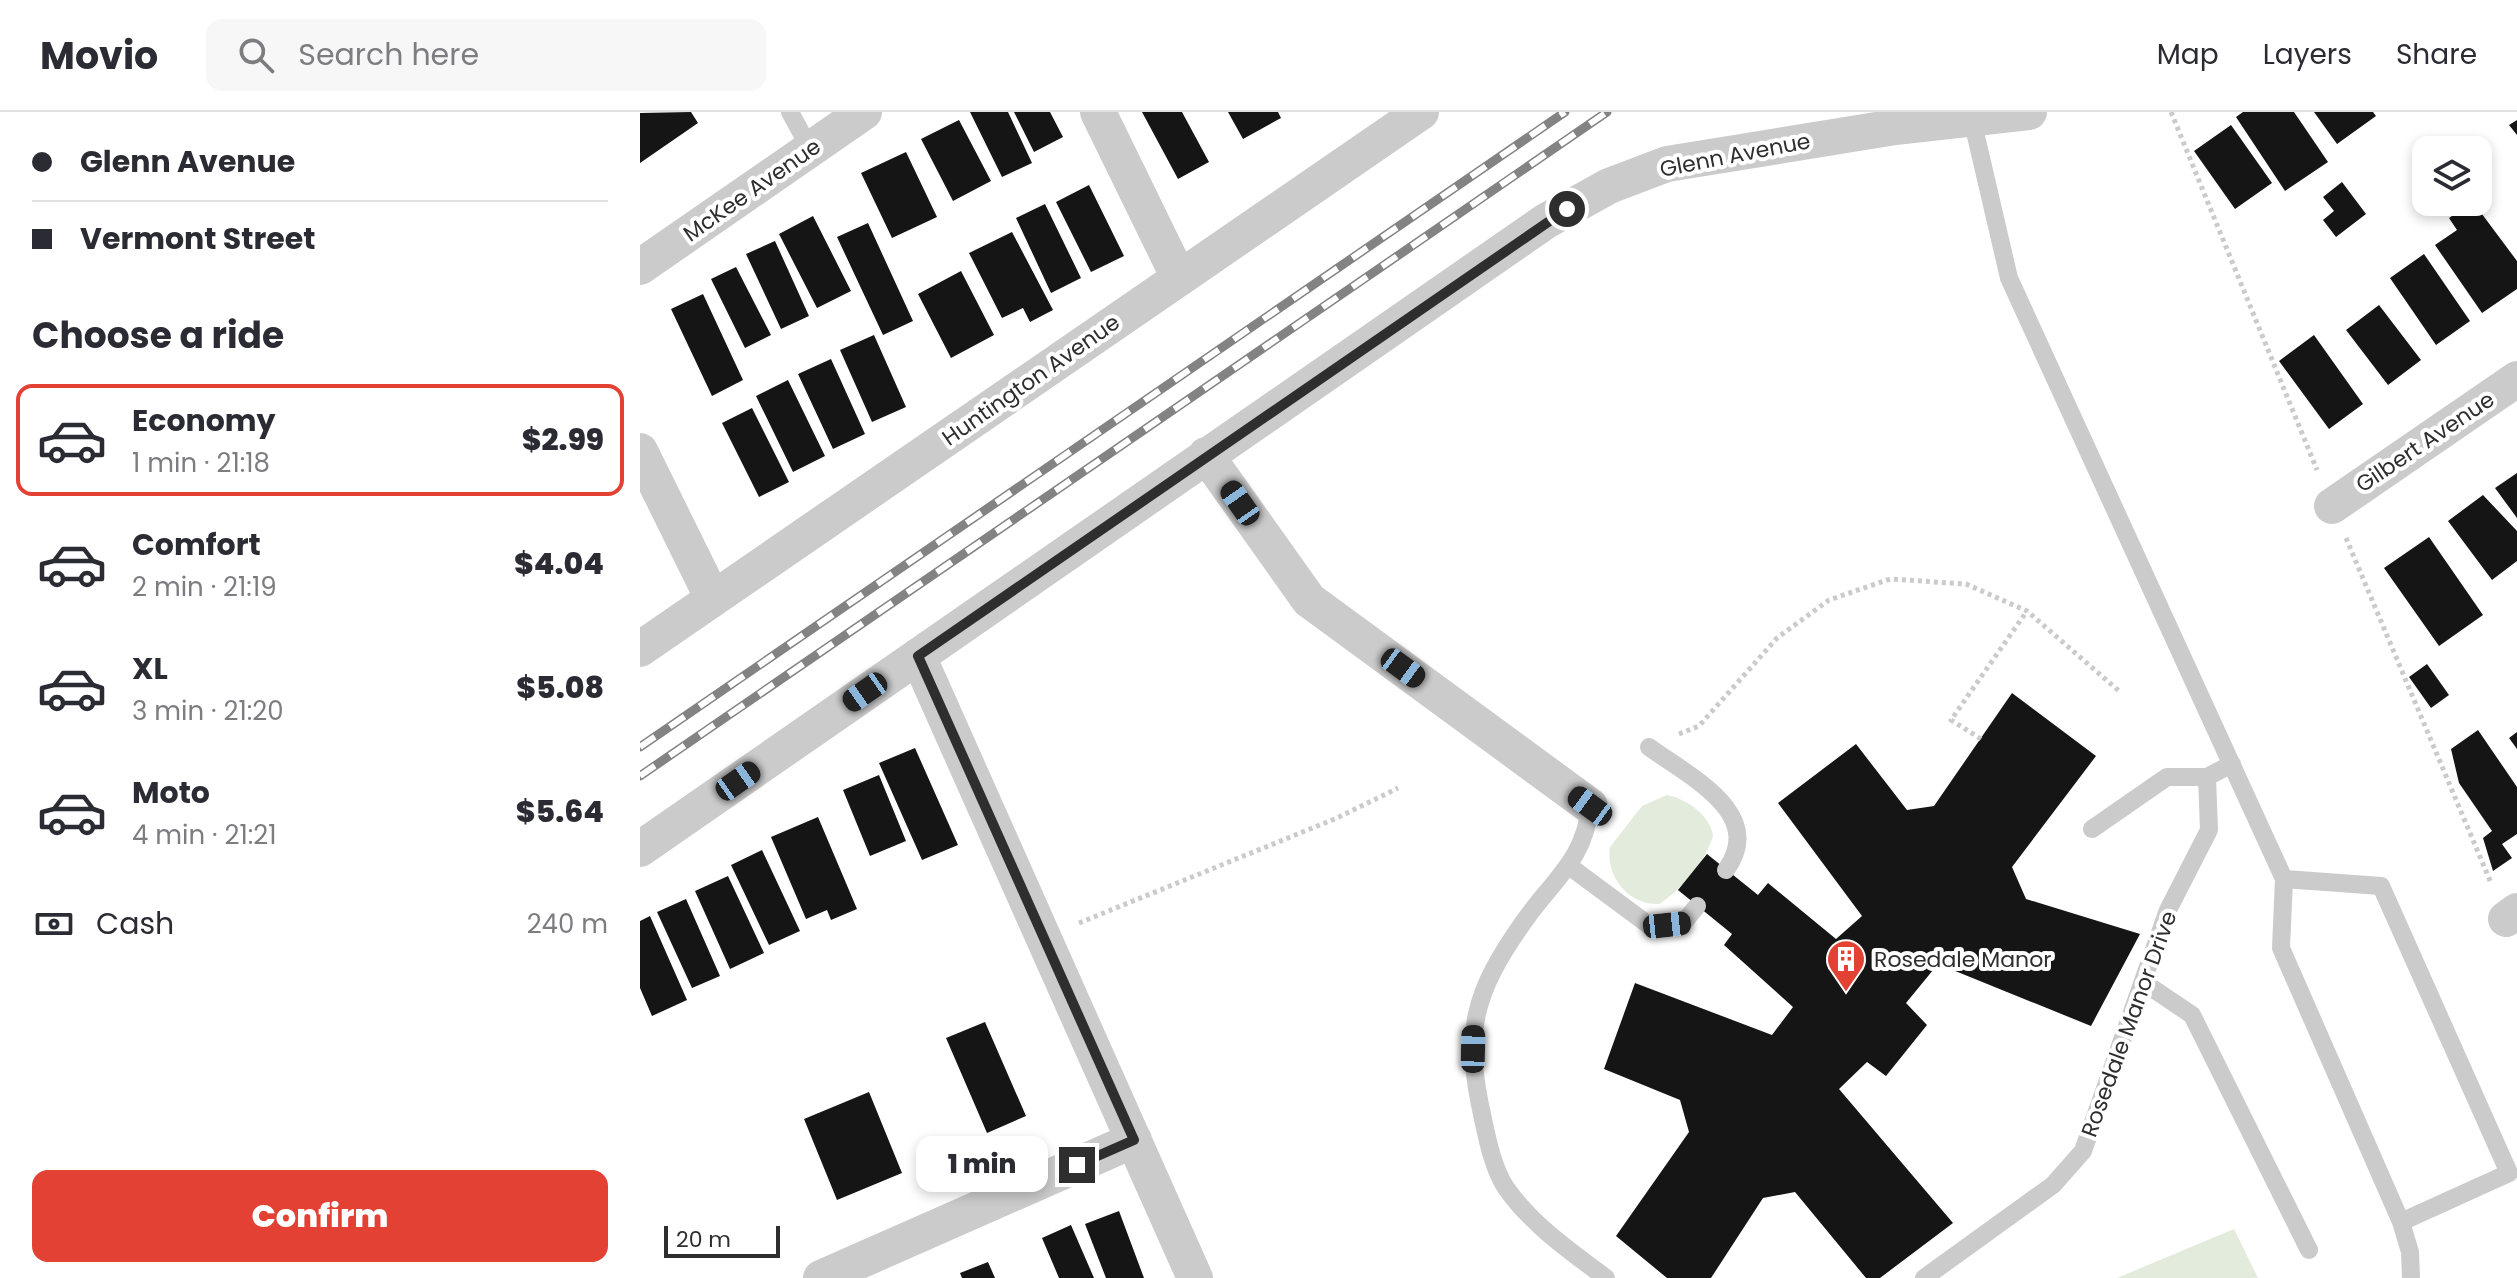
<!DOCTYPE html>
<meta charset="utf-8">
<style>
body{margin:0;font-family:Poppins,sans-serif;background:#f7f7f7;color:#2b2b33;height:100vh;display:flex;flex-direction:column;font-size:30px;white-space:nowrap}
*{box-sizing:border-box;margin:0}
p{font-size:26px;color:#7c7c81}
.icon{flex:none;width:44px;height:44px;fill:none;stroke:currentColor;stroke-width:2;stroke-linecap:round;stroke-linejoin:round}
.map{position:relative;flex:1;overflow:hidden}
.drawer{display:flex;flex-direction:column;background:#fff;width:640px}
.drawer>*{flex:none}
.guide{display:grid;align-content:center;height:176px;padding:0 32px;background:#fff}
.controls{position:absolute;left:1772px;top:24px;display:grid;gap:16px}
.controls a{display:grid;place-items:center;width:80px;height:80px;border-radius:16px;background:#fff;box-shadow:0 4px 12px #0003;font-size:40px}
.scale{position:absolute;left:24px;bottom:20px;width:116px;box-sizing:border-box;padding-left:8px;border:4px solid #2e2e2e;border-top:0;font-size:22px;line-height:28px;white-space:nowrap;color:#2e2e2e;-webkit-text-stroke:6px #fff;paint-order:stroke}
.end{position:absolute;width:36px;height:36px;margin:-18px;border:10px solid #2e2e2e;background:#fff;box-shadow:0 0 0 4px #fff}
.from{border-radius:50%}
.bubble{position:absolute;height:56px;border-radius:16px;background:#fff;box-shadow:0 4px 12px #0003;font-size:26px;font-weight:800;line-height:56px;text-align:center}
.car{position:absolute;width:24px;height:48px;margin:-24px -12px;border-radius:10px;box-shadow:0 0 6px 2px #0007;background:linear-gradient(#222 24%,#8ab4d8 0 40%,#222 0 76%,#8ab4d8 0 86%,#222 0)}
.guide b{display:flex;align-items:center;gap:28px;height:76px;font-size:30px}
.guide b+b{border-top:2px solid #e1e1e2}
.guide i{width:20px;height:20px;background:#2b2b33}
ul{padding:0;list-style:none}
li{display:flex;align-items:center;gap:24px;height:112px;margin:0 16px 12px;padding:0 16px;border:4px solid transparent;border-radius:16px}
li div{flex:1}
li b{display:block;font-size:30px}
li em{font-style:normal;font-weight:800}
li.on{border-color:#e24133}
li>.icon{width:72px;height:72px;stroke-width:1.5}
h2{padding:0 32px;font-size:36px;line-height:96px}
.pay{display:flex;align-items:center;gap:20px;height:88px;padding:0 32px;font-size:30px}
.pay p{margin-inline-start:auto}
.action{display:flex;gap:16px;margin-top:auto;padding:16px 32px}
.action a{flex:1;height:92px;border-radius:16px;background:#e24133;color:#fff;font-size:32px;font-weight:800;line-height:92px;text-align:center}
header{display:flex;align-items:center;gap:48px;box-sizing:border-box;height:112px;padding:0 40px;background:#fff;border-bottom:2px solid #e1e1e2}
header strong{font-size:38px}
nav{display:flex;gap:44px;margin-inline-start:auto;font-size:28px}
.search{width:560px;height:72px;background:#f7f7f7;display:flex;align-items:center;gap:20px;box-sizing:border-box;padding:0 28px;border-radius:16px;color:#7c7c81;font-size:30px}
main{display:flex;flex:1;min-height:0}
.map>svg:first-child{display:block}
</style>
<header>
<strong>Movio</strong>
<div class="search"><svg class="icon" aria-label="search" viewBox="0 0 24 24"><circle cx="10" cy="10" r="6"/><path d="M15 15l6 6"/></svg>Search here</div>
<nav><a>Map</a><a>Layers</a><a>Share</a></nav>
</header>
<main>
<section class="drawer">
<div class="guide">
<b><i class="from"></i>Glenn Avenue</b>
<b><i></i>Vermont Street</b>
</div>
<h2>Choose a ride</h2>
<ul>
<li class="on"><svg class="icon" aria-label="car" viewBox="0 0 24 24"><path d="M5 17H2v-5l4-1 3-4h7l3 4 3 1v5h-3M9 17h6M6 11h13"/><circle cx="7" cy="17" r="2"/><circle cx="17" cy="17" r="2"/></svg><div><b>Economy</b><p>1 min · 21:18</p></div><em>$2.99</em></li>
<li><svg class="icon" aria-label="car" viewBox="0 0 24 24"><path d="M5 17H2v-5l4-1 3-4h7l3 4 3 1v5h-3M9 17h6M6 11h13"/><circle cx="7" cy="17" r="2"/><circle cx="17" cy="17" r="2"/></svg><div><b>Comfort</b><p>2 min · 21:19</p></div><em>$4.04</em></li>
<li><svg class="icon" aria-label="car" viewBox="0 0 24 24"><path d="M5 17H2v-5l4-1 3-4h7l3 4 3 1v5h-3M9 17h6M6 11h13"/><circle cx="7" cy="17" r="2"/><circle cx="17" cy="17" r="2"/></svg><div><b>XL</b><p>3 min · 21:20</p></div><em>$5.08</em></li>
<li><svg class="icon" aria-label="car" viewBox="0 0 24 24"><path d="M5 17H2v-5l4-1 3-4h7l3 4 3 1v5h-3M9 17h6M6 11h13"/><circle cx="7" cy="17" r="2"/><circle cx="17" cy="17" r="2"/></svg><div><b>Moto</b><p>4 min · 21:21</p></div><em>$5.64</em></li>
</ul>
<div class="pay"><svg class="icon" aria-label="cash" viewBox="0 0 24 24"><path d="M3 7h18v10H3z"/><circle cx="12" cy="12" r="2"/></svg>Cash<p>240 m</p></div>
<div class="action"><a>Confirm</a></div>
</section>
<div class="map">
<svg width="1877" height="1166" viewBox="0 0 1877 1166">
<rect width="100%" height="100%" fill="#fff"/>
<path fill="#e2ebdc" d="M1027,683c20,4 43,20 46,41 -9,28 -29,50 -53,68 -31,2 -55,-28 -50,-57l32,-41z
M1594,1117l24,49h-141z"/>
<path fill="#151515" d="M51,0l7,11 -58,40v-50z
M330,0h38l24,51 -30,14z
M374,0h36l13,25 -29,15z
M502,0h40l27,50 -31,17z
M588,0h50l3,6 -38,21z
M1603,0h51l34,50 -43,29 -49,-74z
M1674,0h59l3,4 -39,28z
M319,8l32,61 -38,20 -32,-62z
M1877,8v15l-8,-10z
M1591,13l41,58 -37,26 -41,-58z
M266,40l31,65 -45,21 -31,-65z
M1702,70l24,32 -30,23 -13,-17 11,-9 -11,-14z
M449,73l35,71 -33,16 -35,-70z
M1833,90l44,59v28l-35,24 -47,-68 22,-15 -8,-12z
M405,92l36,74 -30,15 -35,-75z
M173,104l38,75 -34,17 -38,-74z
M228,111l45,98 -30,14 -46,-98z
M372,120l41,78 -23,12 -7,-14 -21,10 -33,-65z
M135,129l34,75 -28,13 -35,-75z
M1784,142l46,67 -34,24 -46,-67z
M96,155l35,68 -26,13 -34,-69z
M321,159l33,64 -43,23 -33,-64z
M63,182l40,86 -31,16 -41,-87z
M1739,193l42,55 -33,25 -42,-55z
M234,223l32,72 -34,15 -32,-72z
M1674,223l49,69 -34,25 -50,-68z
M191,247l34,75 -32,15 -35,-75z
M148,268l37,76 -32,16 -37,-76z
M112,296l37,74 -30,15 -37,-74z
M1877,361v45l-22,-30z
M1843,383l34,36v30l-25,19 -44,-59z
M1789,425l54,78 -44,31 -55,-78z
M1787,552l22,31 -18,13 -22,-31z
M1372,581l84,63 -84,111 14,32 114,35 -49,92 -153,-62 -32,39 21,22 -41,51 -19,-14 -28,27 114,134 -73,55h-14l-71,-86 -32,6 -52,80h-44l-51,-42 73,-104 -9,-32 -76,-31 31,-86 137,52 21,-28 -69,-62 8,-11 -54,-44 29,-36 51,41 10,-12 68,56 26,-23 -84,-113 78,-59 51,66 27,-4z
M1838,618l39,57v47l-15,10 10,14 -19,13 -10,-33 9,-7 -33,-48 -8,-34z
M1877,620v17l-8,-11z
M275,636l43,97 -36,15 -43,-97z
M239,663l27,66 -36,15 -27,-66z
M178,705l39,92 -26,11 -4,-10 -21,9 -35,-82z
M122,738l38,81 -31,14 -38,-80z
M88,764l36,77 -34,16 -35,-78z
M46,787l34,77 -28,12 -35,-76z
M10,804l37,84 -35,16 -12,-28v-67z
M345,910l41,94 -39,17 -41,-95z
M229,980l33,81 -65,27 -33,-81z
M479,1099l25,67h-38l-21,-54z
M431,1113l23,53h-35l-17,-40z
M348,1150l7,16h-33l-2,-5z"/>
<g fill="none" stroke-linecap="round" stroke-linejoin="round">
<path stroke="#cbcbcb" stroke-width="5" stroke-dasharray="4 4" stroke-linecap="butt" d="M1531,0l146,358
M1706,426l145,345
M1039,622l20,-8 78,-88 52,-38 61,-21 76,5 61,27 92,80
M1341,627l-30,-19 76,-109
M439,811l258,-105 61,-30"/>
<path stroke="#cbcbcb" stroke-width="18" d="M150,0l20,37
M1332,7l37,159 275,601 -3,69 120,274 9,30 1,26
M1009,635c39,29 118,66 77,123
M950,694c-5,53 -36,73 -65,114 -52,73 -62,111 -42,199 5,23 10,49 23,69 26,37 64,63 100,90
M1452,717l75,-52h40
M929,754l81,60 33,-3 14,-17
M1644,767l97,7 128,287 -108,49
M1503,870l49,33 117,235
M1284,1166l129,-93 30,-34 85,-241 41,-80 -2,-53 25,-13"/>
<path stroke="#cbcbcb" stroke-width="36" d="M458,0l81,166
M0,155l224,-155
M0,339l73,148
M566,343l103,145 281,206
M1692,394l185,-127
M0,537l781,-537
M278,544l277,622
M0,737l906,-628 63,-35 58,-22 228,-37 134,-15
M1866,807l11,-8
M181,1166l313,-138"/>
<g stroke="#838383" stroke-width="9">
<path id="rail" d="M0,635l925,-635
M0,664l967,-664"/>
</g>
<use href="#rail" stroke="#fff" stroke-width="6" stroke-dasharray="18" stroke-linecap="butt"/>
</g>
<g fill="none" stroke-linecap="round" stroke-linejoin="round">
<path stroke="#2e2e2e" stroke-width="10" d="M437,1053l57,-25 -216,-484 649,-447"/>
</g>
<defs>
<g id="building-pin" transform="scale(2)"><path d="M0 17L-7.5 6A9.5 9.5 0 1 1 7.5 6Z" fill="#e24133" stroke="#fff"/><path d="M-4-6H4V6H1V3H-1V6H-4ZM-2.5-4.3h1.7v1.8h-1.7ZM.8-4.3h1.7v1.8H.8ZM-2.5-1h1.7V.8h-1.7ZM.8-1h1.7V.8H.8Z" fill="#fff"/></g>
</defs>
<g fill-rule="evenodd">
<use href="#building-pin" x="1206" y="847"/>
</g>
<g text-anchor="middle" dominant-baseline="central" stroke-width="8" stroke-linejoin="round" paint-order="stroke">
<g font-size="22" fill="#2e2e2e" stroke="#fff">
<text transform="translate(1095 43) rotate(-11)">Glenn Avenue</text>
<text transform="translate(112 78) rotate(-35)">McKee Avenue</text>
<text transform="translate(391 268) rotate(-35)">Huntington Avenue</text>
<text transform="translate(1785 330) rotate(-34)">Gilbert Avenue</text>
<text transform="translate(1489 912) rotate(-70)">Rosedale Manor Drive</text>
</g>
<g font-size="22" fill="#2e2e2e" stroke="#fff" text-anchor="start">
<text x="1234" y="847">Rosedale Manor</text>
</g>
</g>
</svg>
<div class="controls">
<a><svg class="icon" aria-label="layers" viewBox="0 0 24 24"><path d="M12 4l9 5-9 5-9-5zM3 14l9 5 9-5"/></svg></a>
</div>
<div class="scale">20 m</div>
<i class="end from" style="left:927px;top:97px"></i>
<i class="end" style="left:437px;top:1053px"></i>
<div class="bubble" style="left:276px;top:1024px;width:132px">1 min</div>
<i class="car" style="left:600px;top:391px;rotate:325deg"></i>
<i class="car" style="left:763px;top:556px;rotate:126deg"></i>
<i class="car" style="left:225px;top:580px;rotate:235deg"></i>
<i class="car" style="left:98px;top:669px;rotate:55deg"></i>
<i class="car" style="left:950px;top:694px;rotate:306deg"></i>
<i class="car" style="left:1027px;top:813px;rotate:84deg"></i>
<i class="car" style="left:833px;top:937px;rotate:1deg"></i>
</div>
</main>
